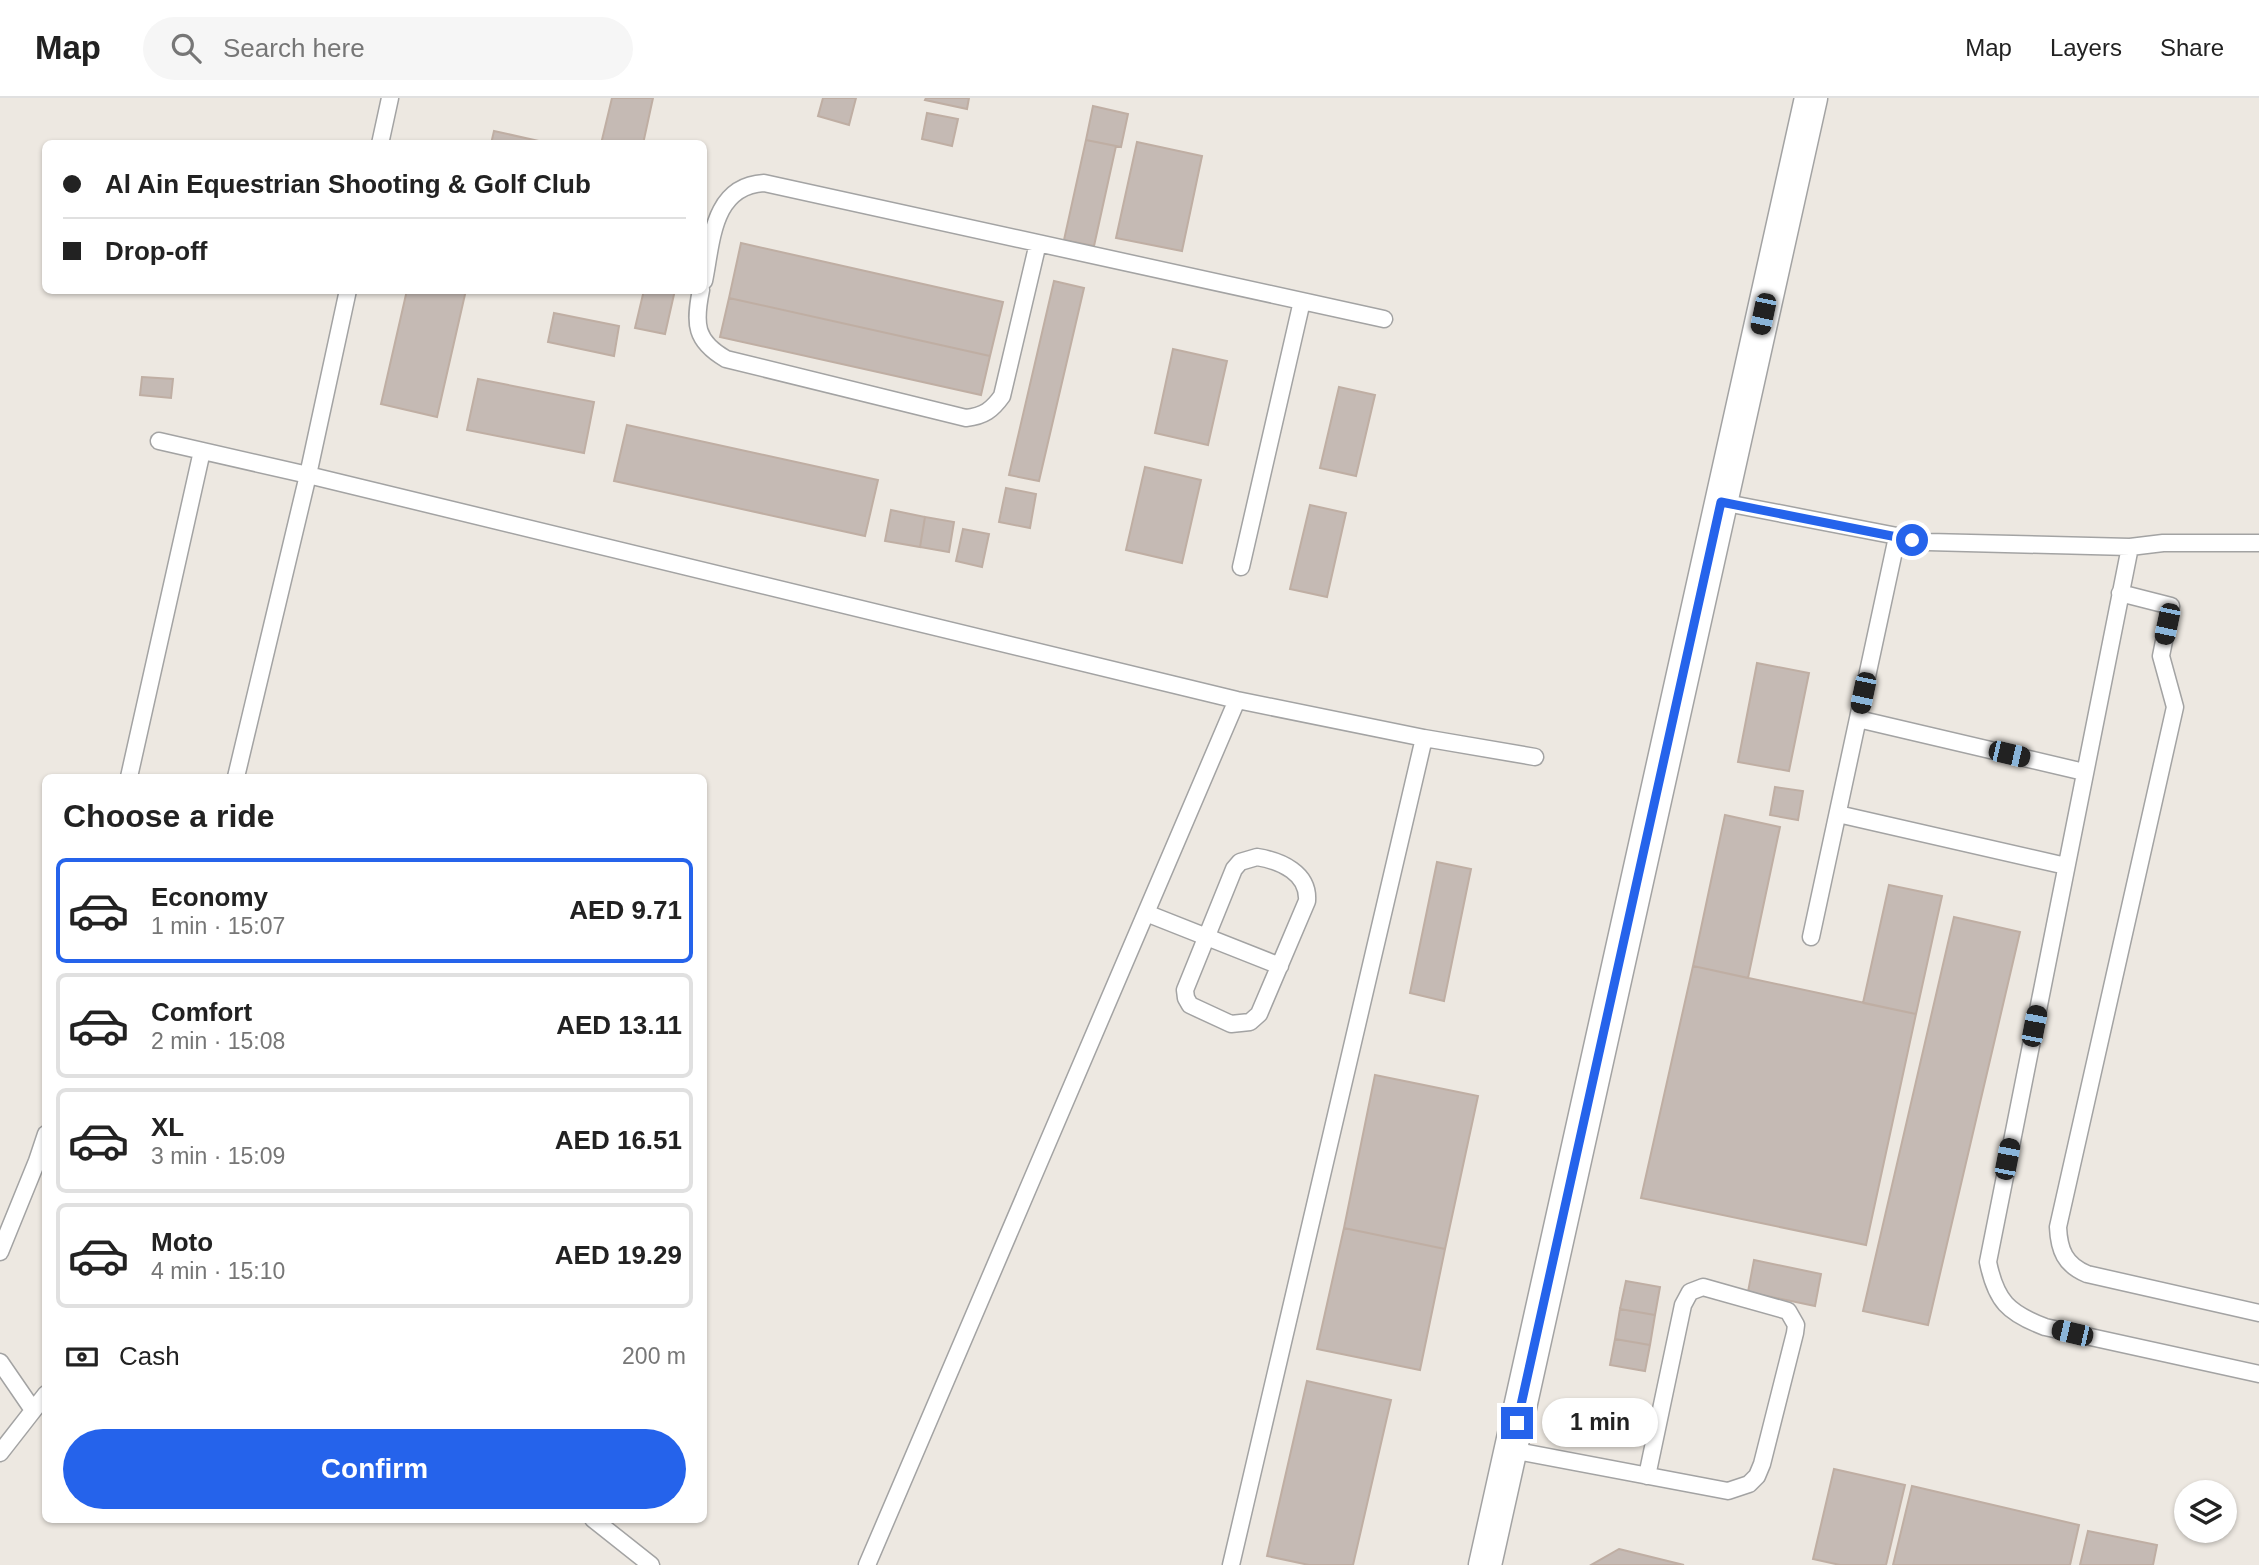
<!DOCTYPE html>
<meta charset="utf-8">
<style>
body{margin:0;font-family:Helvetica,sans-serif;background:#f6f6f6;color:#222;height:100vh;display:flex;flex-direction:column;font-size:26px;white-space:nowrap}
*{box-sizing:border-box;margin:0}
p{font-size:23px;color:#767676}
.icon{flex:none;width:38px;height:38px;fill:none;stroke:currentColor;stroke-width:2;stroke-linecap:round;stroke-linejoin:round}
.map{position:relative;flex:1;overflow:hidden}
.sheet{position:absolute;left:42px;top:676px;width:665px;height:749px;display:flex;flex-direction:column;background:#fff;border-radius:10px;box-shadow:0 2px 5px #0004}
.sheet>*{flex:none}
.hud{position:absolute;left:42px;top:42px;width:665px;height:154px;border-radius:10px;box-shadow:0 2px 5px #0004;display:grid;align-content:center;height:154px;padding:0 21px;background:#fff}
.controls{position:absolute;left:2174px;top:1382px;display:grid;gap:14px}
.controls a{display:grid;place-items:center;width:63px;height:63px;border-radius:50%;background:#fff;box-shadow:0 2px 5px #0004;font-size:35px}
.end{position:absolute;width:32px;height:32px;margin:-16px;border:9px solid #2563eb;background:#fff;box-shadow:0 0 0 4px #fff}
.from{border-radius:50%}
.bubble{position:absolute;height:49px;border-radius:24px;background:#fff;box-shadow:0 2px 5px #0004;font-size:23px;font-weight:600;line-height:49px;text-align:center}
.car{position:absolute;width:21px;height:42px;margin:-21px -10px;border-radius:9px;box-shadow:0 0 5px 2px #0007;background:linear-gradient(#222 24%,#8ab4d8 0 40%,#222 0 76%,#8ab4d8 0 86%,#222 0)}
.hud b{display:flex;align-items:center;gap:24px;height:66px;font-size:26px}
.hud b+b{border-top:2px solid #e0e0e0}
.hud i{width:18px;height:18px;background:#222}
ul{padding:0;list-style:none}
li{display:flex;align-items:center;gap:21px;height:105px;margin:0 14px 10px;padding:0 7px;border:4px solid #e0e0e0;border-radius:10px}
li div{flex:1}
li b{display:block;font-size:26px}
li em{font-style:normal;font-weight:600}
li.selected{border-color:#2563eb}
li>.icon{width:63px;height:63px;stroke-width:1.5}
h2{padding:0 21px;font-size:32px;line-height:84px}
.pay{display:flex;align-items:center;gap:18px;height:77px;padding:0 21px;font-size:26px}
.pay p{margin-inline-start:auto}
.action{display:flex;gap:14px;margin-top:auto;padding:14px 21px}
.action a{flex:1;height:80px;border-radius:42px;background:#2563eb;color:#fff;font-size:28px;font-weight:600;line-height:80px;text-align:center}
header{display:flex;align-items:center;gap:42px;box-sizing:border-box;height:98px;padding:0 35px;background:#fff;border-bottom:2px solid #e0e0e0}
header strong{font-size:33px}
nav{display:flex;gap:38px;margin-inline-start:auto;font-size:24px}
.search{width:490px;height:63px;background:#f6f6f6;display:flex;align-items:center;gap:18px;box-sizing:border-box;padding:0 24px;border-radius:38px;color:#767676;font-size:26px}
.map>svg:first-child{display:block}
</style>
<header>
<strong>Map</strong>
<div class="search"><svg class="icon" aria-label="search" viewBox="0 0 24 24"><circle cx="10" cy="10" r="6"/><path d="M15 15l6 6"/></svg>Search here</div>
<nav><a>Map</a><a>Layers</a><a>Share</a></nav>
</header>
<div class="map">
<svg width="2259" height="1467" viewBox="0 0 2259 1467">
<rect width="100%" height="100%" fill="#ede8e1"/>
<path fill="#c5bab4" stroke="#bfaea3" stroke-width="2" d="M612,0h41l-10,46h-42z
M823,0h33l-7,27 -31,-9z
M926,0h43l-2,11 -42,-9z
M1093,8l35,8 -7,33 -35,-7z
M927,15l31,6 -6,27 -30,-7z
M494,33l58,13h-61z
M1086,42l30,6 -22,100 -30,-6z
M1137,44l65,14 -20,95 -66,-13z
M741,145l262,59 -13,54 -261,-58z
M1054,183l30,7 -45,193 -30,-6z
M407,192h59l-29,127 -56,-13z
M644,192h31l-10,44 -30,-6z
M729,200l261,58 -9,39 -261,-58z
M554,215l65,13 -5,30 -66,-14z
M1173,251l54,12 -19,84 -53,-12z
M142,279l31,2 -2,19 -31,-3z
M478,281l116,23 -10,51 -117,-23z
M1339,289l36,8 -19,81 -36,-8z
M627,327l251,55 -13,56 -251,-55z
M1145,369l56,13 -19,83 -56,-13z
M1006,390l30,6 -6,34 -31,-6z
M1310,407l36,8 -19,84 -37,-8z
M891,412l34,7 -5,30 -35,-6z
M925,419l29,5 -5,30 -29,-5z
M963,431l26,5 -7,33 -26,-6z
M1757,565l52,10 -20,98 -51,-9z
M1775,689l28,4 -5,29 -28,-5z
M1725,717l55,12 -32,151 -55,-12z
M1437,764l34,7 -27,132 -34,-8z
M1889,787l53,11 -26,118 -53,-11z
M1954,819l66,15 -92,393 -65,-14z
M1693,868l223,48 -50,231 -225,-47z
M1375,977l103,21 -33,153 -101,-21z
M1344,1130l101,21 -25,121 -103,-21z
M1754,1162l67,14 -6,32 -67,-14z
M1626,1183l34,6 -5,28 -35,-6z
M1620,1211l35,6 -5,30 -35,-6z
M1615,1241l35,6 -5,26 -35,-6z
M1307,1283l84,19 -38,165h-44l-42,-9z
M1834,1371l71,16 -19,80h-46l-27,-6z
M1912,1388l167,39 -9,40h-177z
M2088,1433l69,14 -4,20h-73z
M1619,1451l65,16h-93z"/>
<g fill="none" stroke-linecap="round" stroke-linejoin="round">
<g stroke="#a3a3a3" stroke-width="19">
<path id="service" d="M380,46l10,-46
M704,183c8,-39 8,-95 60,-98l620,136
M701,192c-7,34 -6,51 25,69l240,59c18,-2 26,-8 36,-22l36,-153
M159,343l149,34 929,225 187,38 111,19
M1721,404l207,40 202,5 33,-4h96
M2130,449l-142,715c8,39 20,51 57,65l214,47
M1241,469l61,-266
M2120,495l51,13 -10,50 14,51 -117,520c1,23 7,38 29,47l172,39
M1858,621l226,53
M129,679l73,-326
M236,679l72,-302 40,-185
M1838,716l228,52
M1257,759c24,4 52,16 50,44l-48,113 -9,8 -19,2 -41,-19 -4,-7 -1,-8 49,-121 6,-7z
M1146,815l134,53
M1811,839l86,-400
M0,1154l37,-91 9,-27
M0,1264l33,48
M1511,1352l217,41 21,-7 8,-8 5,-12 33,-131 1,-8 -8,-14 -85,-24 -13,5 -7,13 -36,171
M0,1355l46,-59
M593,1421l58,46
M867,1467l370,-865
M1231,1467l193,-827"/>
</g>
<g stroke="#a3a3a3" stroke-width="35">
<path id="minor" d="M1485,1467l326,-1467"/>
</g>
<use href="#service" stroke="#fff" stroke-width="16"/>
<use href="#minor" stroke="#fff" stroke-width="32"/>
</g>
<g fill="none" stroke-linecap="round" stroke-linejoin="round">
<path stroke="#2563eb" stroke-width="9" d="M1517,1325l204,-921 191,38"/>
</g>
</svg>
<div class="controls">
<a><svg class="icon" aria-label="layers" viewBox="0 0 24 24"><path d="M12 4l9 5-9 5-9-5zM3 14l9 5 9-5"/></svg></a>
</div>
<i class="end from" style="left:1912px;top:442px"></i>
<i class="end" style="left:1517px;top:1325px"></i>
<div class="bubble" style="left:1542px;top:1300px;width:116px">1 min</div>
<i class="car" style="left:1763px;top:216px;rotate:192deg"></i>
<i class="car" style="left:2167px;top:526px;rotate:192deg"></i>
<i class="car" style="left:1863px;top:595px;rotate:192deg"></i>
<i class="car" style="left:2009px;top:656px;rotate:103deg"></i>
<i class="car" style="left:2034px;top:928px;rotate:11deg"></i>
<i class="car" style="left:2007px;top:1061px;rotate:11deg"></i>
<i class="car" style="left:2072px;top:1235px;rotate:283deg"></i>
<div class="hud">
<b><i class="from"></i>Al Ain Equestrian Shooting &amp; Golf Club</b>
<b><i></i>Drop-off</b>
</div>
<section class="sheet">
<h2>Choose a ride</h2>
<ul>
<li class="selected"><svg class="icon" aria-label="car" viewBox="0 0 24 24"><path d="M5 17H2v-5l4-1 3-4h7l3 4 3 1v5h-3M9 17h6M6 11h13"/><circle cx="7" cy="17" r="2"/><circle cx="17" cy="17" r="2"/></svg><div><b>Economy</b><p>1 min · 15:07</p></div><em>AED 9.71</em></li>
<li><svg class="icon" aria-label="car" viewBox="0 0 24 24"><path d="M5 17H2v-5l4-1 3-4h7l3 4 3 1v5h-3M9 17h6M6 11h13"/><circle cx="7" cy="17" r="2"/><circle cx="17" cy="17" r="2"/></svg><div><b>Comfort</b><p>2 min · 15:08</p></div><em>AED 13.11</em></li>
<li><svg class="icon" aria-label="car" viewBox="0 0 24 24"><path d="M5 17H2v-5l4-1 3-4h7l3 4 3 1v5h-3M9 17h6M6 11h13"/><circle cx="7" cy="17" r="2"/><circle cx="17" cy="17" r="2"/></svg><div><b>XL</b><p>3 min · 15:09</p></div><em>AED 16.51</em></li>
<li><svg class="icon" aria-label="car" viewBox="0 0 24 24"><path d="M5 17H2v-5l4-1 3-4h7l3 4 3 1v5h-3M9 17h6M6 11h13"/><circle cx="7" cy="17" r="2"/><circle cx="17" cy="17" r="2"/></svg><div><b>Moto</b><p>4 min · 15:10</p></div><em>AED 19.29</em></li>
</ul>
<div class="pay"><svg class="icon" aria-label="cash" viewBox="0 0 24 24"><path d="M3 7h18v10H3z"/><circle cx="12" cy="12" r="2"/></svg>Cash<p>200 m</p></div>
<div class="action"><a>Confirm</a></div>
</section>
</div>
